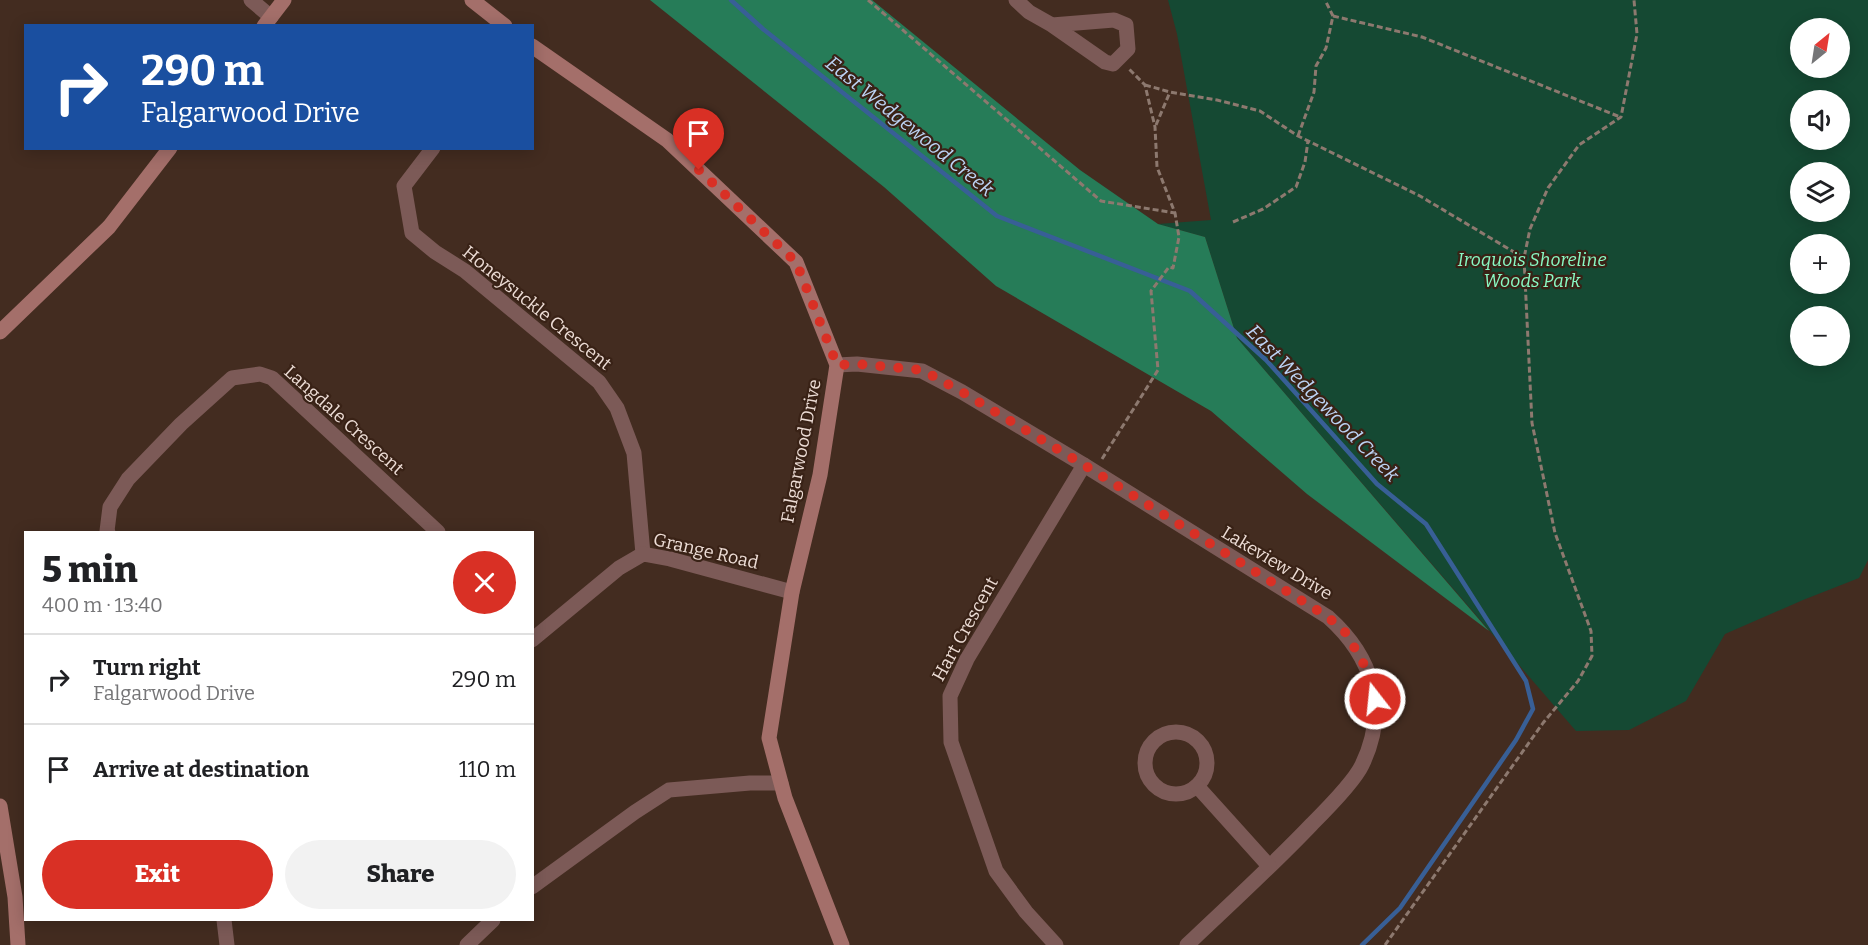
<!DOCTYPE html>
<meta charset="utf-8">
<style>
:root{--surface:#fff;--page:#f2f2f2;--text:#202124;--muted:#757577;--line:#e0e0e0;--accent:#d93025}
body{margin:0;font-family:Bitter,serif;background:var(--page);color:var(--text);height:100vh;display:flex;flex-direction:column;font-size:22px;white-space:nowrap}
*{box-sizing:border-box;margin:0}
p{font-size:20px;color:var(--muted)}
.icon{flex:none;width:33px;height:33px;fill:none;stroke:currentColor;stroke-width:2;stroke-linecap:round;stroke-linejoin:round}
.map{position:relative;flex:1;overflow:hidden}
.drawer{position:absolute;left:24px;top:531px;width:510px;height:390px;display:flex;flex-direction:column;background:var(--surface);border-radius:0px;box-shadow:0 3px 15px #0003}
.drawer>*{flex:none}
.guide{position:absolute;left:24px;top:24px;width:510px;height:126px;border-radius:0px;box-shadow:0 3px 15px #0003;background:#1a4fa0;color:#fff;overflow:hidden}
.needle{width:39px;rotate:30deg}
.fabs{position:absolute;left:1790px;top:18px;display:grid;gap:12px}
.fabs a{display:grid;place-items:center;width:60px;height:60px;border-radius:50%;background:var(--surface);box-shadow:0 3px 15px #0003;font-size:30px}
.pin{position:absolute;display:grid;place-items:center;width:51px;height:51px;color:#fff;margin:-62px -26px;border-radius:50% 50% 50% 0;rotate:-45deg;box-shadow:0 0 6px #0007}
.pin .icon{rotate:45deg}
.me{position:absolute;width:66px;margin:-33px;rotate:344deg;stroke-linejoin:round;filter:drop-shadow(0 0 4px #0008)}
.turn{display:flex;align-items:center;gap:21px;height:126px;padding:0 18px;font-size:27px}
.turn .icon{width:78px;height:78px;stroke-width:2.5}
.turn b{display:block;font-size:42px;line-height:51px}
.round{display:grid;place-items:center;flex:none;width:63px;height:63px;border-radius:32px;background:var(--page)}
.head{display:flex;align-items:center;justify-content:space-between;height:102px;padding:0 18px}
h1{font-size:36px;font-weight:800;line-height:45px}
.primary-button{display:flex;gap:12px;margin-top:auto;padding:12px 18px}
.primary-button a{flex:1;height:69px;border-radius:36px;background:var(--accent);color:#fff;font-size:24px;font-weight:800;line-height:69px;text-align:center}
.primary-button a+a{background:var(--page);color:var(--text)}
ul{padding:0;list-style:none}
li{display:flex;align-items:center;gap:18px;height:90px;padding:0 18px;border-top:2px solid var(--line)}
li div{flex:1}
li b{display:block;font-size:22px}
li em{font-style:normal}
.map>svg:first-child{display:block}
</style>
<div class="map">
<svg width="1868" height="945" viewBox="0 0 1868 945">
<rect width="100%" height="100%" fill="#432c20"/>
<path fill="#154933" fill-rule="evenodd" d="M1168,0H1868V560L1859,578L1803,600L1725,634L1686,701L1629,730L1576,731L1237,338L1205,237L1158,224L1211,220L1177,34ZM1800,28H1839V68H1800ZM1800,100H1839V140H1800ZM1800,172H1839V212H1800ZM1800,244H1839V284H1800ZM1800,316H1839V356H1800Z"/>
<path fill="#267c58" d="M650,0H872L1080,170L1158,224L1205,237L1237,338L1489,631L1307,494L1211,411L996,286L884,187Z"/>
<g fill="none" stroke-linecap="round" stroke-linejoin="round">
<path stroke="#385f96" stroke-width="4.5" d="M731,0L763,29L997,216L1190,291L1266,360L1377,484L1426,524L1526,681L1533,709L1516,740L1400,908L1362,945"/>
<g stroke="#8d796f" stroke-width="3" stroke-dasharray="6 3" stroke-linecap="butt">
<path d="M868,0L1101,201L1175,213"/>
<path d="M1333,16L1422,37L1620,117"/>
<path d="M1145,85L1170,92L1217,100L1260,111L1298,136L1420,196L1524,258"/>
<path d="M1156,125L1170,92"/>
<path d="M1298,136L1314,92L1316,66L1326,48L1333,16L1325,0"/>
<path d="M1233,222L1263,209L1296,187L1305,162L1308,141"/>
<path d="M1102,459L1158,370L1151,291L1169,267L1173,268L1179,237L1175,213L1157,167L1155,127L1145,85L1128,68"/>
<path d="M1385,945L1543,723L1578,681L1592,656L1591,631L1555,533L1532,423L1524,258L1530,229L1548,188L1579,145L1621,117L1637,34L1634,0"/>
</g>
<g stroke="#7c5a57" stroke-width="15">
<path d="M251,0L271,17"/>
<path d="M1016,0L1029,12L1052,25L1105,62L1113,64L1128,49L1126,25L1114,20L1052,25"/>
<path d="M433,148L404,186L412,233L435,252L465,271L599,382L617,408L634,453L643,554"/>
<path d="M837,365L857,364L922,371L962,392L1084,465L1328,617C1373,657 1389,709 1362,765C1354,782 1326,810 1312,824C1272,866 1229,905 1187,945"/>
<path d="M108,532L107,531L110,507L128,479L181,424L232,378L260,374L272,378L438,532"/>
<path d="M532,640L619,568L643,554L670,559L792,592"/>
<circle cx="1176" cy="763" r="31"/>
<path d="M1197,786L1269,866"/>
<path d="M532,887L635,812L669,790L750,783H781"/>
<path d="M224,920L227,945"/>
<path d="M467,945L493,920"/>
<path d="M1056,945L1026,912L996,871L951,742L950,696L967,659L1084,465"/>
</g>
<g stroke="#a46f6a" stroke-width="15">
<path d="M472,0L505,26"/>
<path d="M264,26L284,0"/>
<path d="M532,46L667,140L796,262L837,365L820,475L792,592L769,738L785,798L842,945"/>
<path d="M0,332L109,227L170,148"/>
<path d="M0,806L15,897L18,945"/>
</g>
</g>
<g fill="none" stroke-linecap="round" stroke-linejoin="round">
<path stroke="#d93025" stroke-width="10" stroke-dasharray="0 18" d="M699,170L796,262L837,365L857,364L922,370L962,392L1084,465L1328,617L1346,633L1370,675L1375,699"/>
</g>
<g text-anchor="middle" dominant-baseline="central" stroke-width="4.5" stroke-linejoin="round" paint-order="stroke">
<g font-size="18" font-style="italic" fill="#89fac4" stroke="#392216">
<text x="1532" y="260">Iroquois Shoreline<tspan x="1532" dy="21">Woods Park</tspan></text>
</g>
<g font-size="18" fill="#edddd6" stroke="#392216">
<text transform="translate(537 308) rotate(39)">Honeysuckle Crescent</text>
<text transform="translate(344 420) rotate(42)">Langdale Crescent</text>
<text transform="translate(801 451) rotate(-79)">Falgarwood Drive</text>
<text transform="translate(706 551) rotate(13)">Grange Road</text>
<text transform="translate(1277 563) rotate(31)">Lakeview Drive</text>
<text transform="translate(965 629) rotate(-61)">Hart Crescent</text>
</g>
<g font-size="20" font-style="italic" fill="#bcd3f4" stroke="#392216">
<text transform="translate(910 126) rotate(39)">East Wedgewood Creek</text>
<text transform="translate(1323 403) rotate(46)">East Wedgewood Creek</text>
</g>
</g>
</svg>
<div class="fabs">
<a><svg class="needle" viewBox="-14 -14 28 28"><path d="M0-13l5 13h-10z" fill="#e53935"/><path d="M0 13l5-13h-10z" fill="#757577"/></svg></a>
<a><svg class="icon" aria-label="sound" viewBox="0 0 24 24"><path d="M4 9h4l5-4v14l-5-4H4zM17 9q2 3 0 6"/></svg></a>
<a><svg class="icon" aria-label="layers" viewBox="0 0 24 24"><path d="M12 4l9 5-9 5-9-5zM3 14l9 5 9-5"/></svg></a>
<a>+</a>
<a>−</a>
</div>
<div class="pin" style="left:699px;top:170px;background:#d93025"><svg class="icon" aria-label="arrive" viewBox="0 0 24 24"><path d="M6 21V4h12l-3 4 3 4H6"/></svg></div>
<svg class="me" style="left:1375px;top:699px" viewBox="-20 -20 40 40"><circle r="17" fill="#d93025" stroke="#fff" stroke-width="3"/><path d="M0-11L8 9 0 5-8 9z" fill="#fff"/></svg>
<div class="guide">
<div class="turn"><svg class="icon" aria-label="right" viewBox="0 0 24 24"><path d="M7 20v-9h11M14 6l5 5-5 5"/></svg><div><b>290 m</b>Falgarwood Drive</div></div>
</div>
<section class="drawer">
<div class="head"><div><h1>5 min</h1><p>400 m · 13:40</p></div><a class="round" style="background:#d93025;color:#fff"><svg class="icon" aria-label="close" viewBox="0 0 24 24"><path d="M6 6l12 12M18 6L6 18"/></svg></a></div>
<ul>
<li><svg class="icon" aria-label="right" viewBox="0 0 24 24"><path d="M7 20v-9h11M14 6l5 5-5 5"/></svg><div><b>Turn right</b><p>Falgarwood Drive</p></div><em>290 m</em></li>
<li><svg class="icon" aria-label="arrive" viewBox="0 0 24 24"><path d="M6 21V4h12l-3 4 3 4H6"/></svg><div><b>Arrive at destination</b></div><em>110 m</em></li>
</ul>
<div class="primary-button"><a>Exit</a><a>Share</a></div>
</section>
</div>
